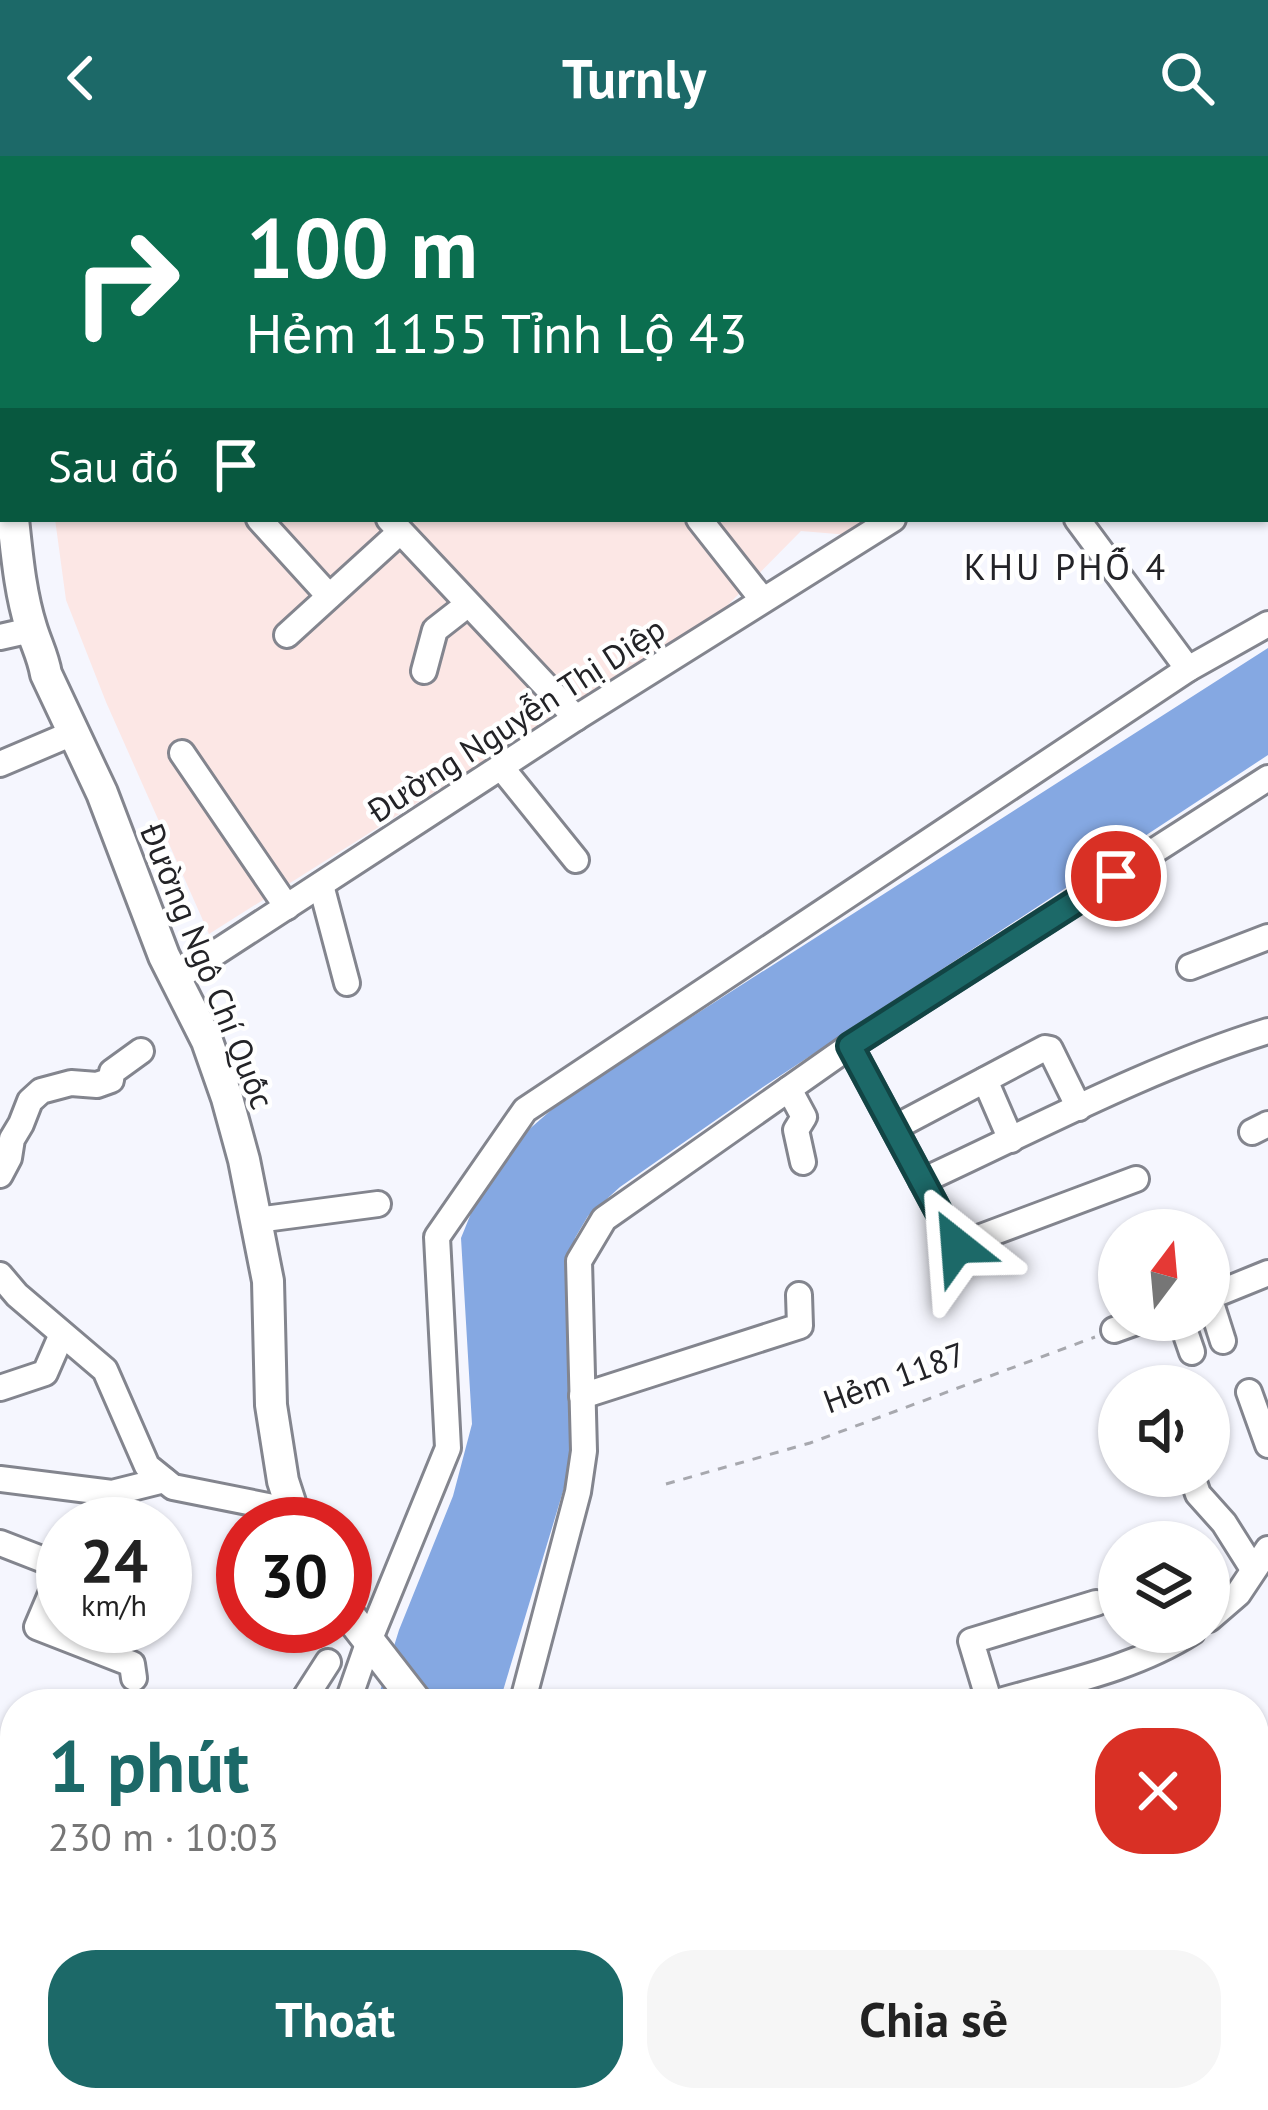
<!DOCTYPE html>
<html lang="vi">
<meta charset="utf-8">
<style>
:root{--surface:#fff;--page:#f6f6f6;--text:#222;--muted:#767676;--accent:#1c6968}
body{margin:0;font-family:"PT Sans",sans-serif;background:var(--page);color:var(--text);height:100vh;display:flex;flex-direction:column;font-size:45px;white-space:nowrap}
*{box-sizing:border-box;margin:0}
p{font-size:39px;color:var(--muted)}
.icon{flex:none;width:66px;height:66px;fill:none;stroke:currentColor;stroke-width:2;stroke-linecap:round;stroke-linejoin:round}
.map{position:relative;flex:1;overflow:hidden}
.sheet{position:absolute;left:0px;top:1533px;width:1269px;height:423px;display:flex;flex-direction:column;background:var(--surface);border-radius:48px 48px 0 0;box-shadow:0 3px 9px #0004}
.sheet>*{flex:none}
.guide{position:absolute;left:0px;top:0px;width:1269px;height:366px;box-shadow:0 3px 9px #0004;background:#0b6e4f;color:#fff;overflow:hidden}
.needle{width:78px;rotate:16deg}
.fabs{position:absolute;left:1098px;top:1053px;display:grid;gap:24px}
.fabs a{display:grid;place-items:center;width:132px;height:132px;border-radius:50%;background:var(--surface);box-shadow:0 3px 9px #0004;font-size:60px}
.speed{position:absolute;left:36px;top:1341px;display:flex;gap:24px;font-size:60px;font-weight:700;text-align:center}
.speed>*{display:grid;place-content:center;width:156px;height:156px;border-radius:50%;background:var(--surface);box-shadow:0 3px 9px #0004;line-height:1}
.speed small{font-size:30px;font-weight:400}
.speed .limit{border:18px solid #d22;background:#fff;color:#111}
.pin{position:absolute;display:grid;place-items:center;width:102px;height:102px;color:#fff;margin:-51px;border:6px solid #fff;border-radius:50%;box-shadow:0 3px 12px #0007}
.me{position:absolute;width:132px;margin:-66px;rotate:332deg;stroke-linejoin:round;filter:drop-shadow(0 0 9px #0008)}
.turn{display:flex;align-items:center;gap:42px;height:252px;padding:0 48px;font-size:54px}
.turn .icon{width:156px;height:156px;stroke-width:2.5}
.turn b{display:block;font-size:84px;line-height:102px}
.then{display:flex;align-items:center;height:114px;padding:0 48px;background:#0003;gap:24px;font-size:45px}
.round{display:grid;place-items:center;flex:none;width:126px;height:126px;border-radius:48px;background:var(--page)}
.head{display:flex;align-items:center;justify-content:space-between;height:204px;padding:0 48px}
h1{font-size:72px;font-weight:700;line-height:90px;color:var(--accent)}
.action{display:flex;gap:24px;margin-top:auto;padding:24px 48px}
.action a{flex:1;height:138px;border-radius:48px;background:var(--accent);color:#fff;font-size:48px;font-weight:700;line-height:138px;text-align:center}
.action a+a{background:var(--page);color:var(--text)}
header{display:flex;justify-content:space-between;align-items:center;height:156px;padding:0 48px;background:var(--accent);color:#fff;font-size:54px;font-weight:700}
.map>svg:first-child{display:block}
</style>
<header><svg class="icon" aria-label="back" viewBox="0 0 24 24"><path d="M15 5l-7 7 7 7"/></svg>Turnly<svg class="icon" aria-label="search" viewBox="0 0 24 24"><circle cx="10" cy="10" r="6"/><path d="M15 15l6 6"/></svg></header>
<div class="map">
<svg width="1268" height="1954" viewBox="0 0 1268 1954">
<rect width="100%" height="100%" fill="#f5f6fe"/>
<g fill="#fce7e5">
<path d="M8,0H1268V106L1266,107V3H9Z"/>
<path d="M55,363H873L849,379L801,375L723,454L209,778L106,546L66,444Z"/>
</g>
<g fill="#85a8e2">
<path d="M1268,492V599L763,931L620,1031L588,1060L575,1082L567,1118L573,1302L499,1548H376L399,1474L453,1340L472,1268L461,1082L478,1040L518,983L565,942Z"/>
<path d="M15,1775V1941H273L256,1954H84L67,1952L0,1954V1811Z"/>
</g>
<g fill="none" stroke-linecap="round" stroke-linejoin="round">
<defs>
<g id="minor">
<path d="M374,0L377,3"/>
<path d="M594,0L597,3"/>
<path d="M768,0L771,3"/>
<path d="M1238,0L1241,3"/>
<path d="M134,3L138,0"/>
<path d="M215,3L218,0"/>
<path d="M941,3L944,0"/>
<path d="M1266,27L1268,29"/>
<path d="M1266,135L1268,134"/>
<path d="M259,363L329,440"/>
<path d="M389,363L576,562"/>
<path d="M699,363L762,443"/>
<path d="M1077,363L1188,513"/>
<path d="M287,479L400,376"/>
<path d="M0,481L31,474"/>
<path d="M424,515L435,474L467,449"/>
<path d="M182,597L287,751"/>
<path d="M0,608L73,577"/>
<path d="M501,611L576,704"/>
<path d="M321,729L347,827"/>
<path d="M1190,811L1268,781"/>
<path d="M177,822L576,562L893,363"/>
<path d="M850,890L957,1090L1136,1023"/>
<path d="M985,924L1011,984"/>
<path d="M789,933L804,961L796,974L803,1006"/>
<path d="M894,972L1045,892L1050,893L1079,952"/>
<path d="M1252,976L1268,968"/>
<path d="M0,1019L9,1002L12,983L21,968L30,945L41,935L71,927L97,929L111,924L112,916L141,895"/>
<path d="M922,1025C1035,973 1148,912 1268,875"/>
<path d="M257,1064L378,1048"/>
<path d="M0,1119L17,1139L105,1214L147,1310L173,1331L293,1355"/>
<path d="M1209,1141L1268,1117"/>
<path d="M1209,1141L1223,1185"/>
<path d="M1181,1164L1192,1196"/>
<path d="M1114,1174L1142,1164"/>
<path d="M0,1232L45,1217L62,1178"/>
<path d="M1249,1236L1268,1289"/>
<path d="M582,1240L800,1170L799,1139"/>
<path d="M1192,1320L1198,1338L1224,1367L1253,1413"/>
<path d="M0,1323L112,1337L164,1324"/>
<path d="M92,1368L112,1337"/>
<path d="M0,1387L62,1411"/>
<path d="M63,1410L37,1471L132,1508L134,1522"/>
<path d="M1209,1463L1238,1438L1268,1393"/>
<path d="M301,1548L328,1506"/>
<path d="M347,1548L369,1485L448,1292L437,1081L525,954L1188,513L1268,468"/>
<path d="M522,1548L578,1336L584,1295L579,1105L604,1063L850,890L1268,622"/>
<path d="M990,1548C1057,1528 1133,1514 1192,1476"/>
<path d="M990,1548L971,1485L1096,1447"/>
<path d="M1254,1686L1268,1682"/>
<path d="M1254,1925L1268,1922"/>
<path d="M471,1941L475,1954"/>
<path d="M530,1954L525,1944L532,1941"/>
<path d="M1163,1954L1198,1941"/>
</g>
<g id="major">
<path d="M0,252L3,278"/>
<path d="M13,363C17,399 20,436 31,471C36,488 43,500 46,518L102,637L164,800L207,885L227,942L244,1004L268,1125L271,1249L283,1325L297,1368"/>
<path d="M345,1454L418,1548"/>
<path d="M639,1941L645,1954"/>
</g>
</defs>
<use href="#minor" stroke="#83858e" stroke-width="30"/>
<use href="#major" stroke="#83858e" stroke-width="36"/>
<g stroke="#a7a8ae" stroke-width="3" stroke-dasharray="9 9" stroke-linecap="butt">
<path d="M666,1328L810,1287L1095,1181"/>
<path d="M371,1941L375,1954"/>
<path d="M444,1954L448,1941"/>
</g>
<use href="#minor" stroke="#fff" stroke-width="24"/>
<use href="#major" stroke="#fff" stroke-width="30"/>
</g>
<g fill="none" stroke-linecap="round" stroke-linejoin="round">
<defs>
<path id="route" d="M957,1090L850,890L1116,720"/>
</defs>
<use href="#route" stroke="#124444" stroke-width="30"/>
<use href="#route" stroke="#1c6968" stroke-width="21"/>
</g>
<g text-anchor="middle" dominant-baseline="central" stroke-width="9" stroke-linejoin="round" paint-order="stroke">
<g font-size="33" fill="#232327" stroke="#fff">
<text transform="translate(516 563) rotate(-33)">Đường Nguyễn Thị Diệp</text>
<text transform="translate(208 810) rotate(68)">Đường Ngô Chí Quốc</text>
<text transform="translate(894 1221) rotate(-20)">Hẻm 1187</text>
</g>
<g font-size="36" letter-spacing="3" fill="#232327" stroke="#fff">
<text x="1066" y="410">KHU PHỐ 4</text>
</g>
</g>
</svg>
<div class="fabs">
<a><svg class="needle" viewBox="-14 -14 28 28"><path d="M0-13l5 13h-10z" fill="#e53935"/><path d="M0 13l5-13h-10z" fill="#767676"/></svg></a>
<a><svg class="icon" aria-label="sound" viewBox="0 0 24 24"><path d="M4 9h4l5-4v14l-5-4H4zM17 9q2 3 0 6"/></svg></a>
<a><svg class="icon" aria-label="layers" viewBox="0 0 24 24"><path d="M12 4l9 5-9 5-9-5zM3 14l9 5 9-5"/></svg></a>
</div>
<div class="speed"><div>24<small>km/h</small></div><div class="limit">30</div></div>
<div class="pin" style="left:1116px;top:720px;background:#d93025"><svg class="icon" aria-label="arrive" viewBox="0 0 24 24"><path d="M6 21V4h12l-3 4 3 4H6"/></svg></div>
<svg class="me" style="left:957px;top:1090px" viewBox="-20 -20 40 40"><path d="M0-17L14 15 0 8-14 15z" fill="#1c6968" stroke="#fff" stroke-width="4"/></svg>
<div class="guide">
<div class="turn"><svg class="icon" aria-label="right" viewBox="0 0 24 24"><path d="M7 20v-9h11M14 6l5 5-5 5"/></svg><div><b>100 m</b>Hẻm 1155 Tỉnh Lộ 43</div></div>
<div class="then">Sau đó<svg class="icon" aria-label="arrive" viewBox="0 0 24 24"><path d="M6 21V4h12l-3 4 3 4H6"/></svg></div>
</div>
<section class="sheet">
<div class="head"><div><h1>1 phút</h1><p>230 m · 10:03</p></div><a class="round" style="background:#d93025;color:#fff"><svg class="icon" aria-label="close" viewBox="0 0 24 24"><path d="M6 6l12 12M18 6L6 18"/></svg></a></div>
<div class="action"><a>Thoát</a><a>Chia sẻ</a></div>
</section>
</div>
